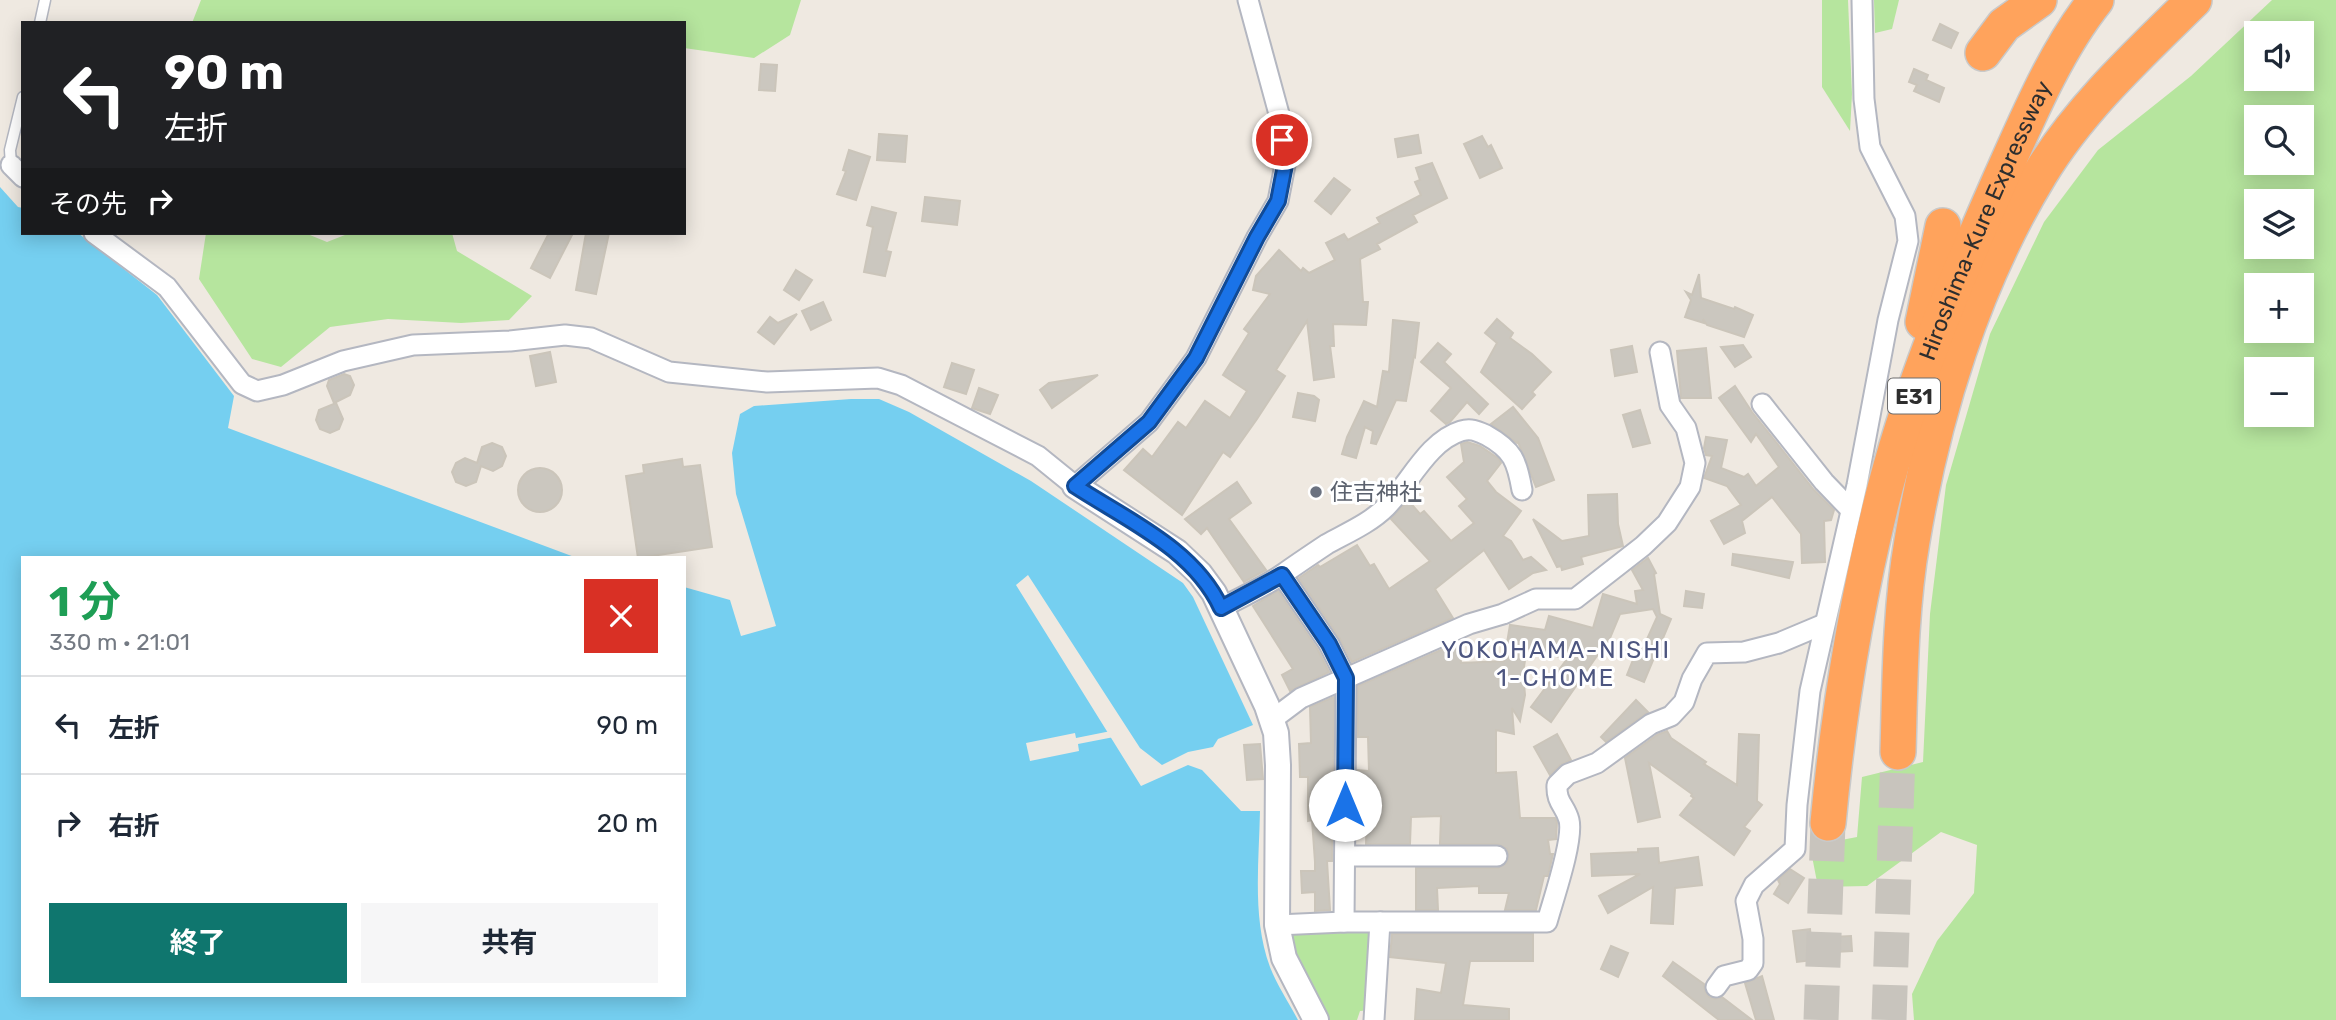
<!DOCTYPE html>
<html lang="ja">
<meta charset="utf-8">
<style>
:root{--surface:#fff;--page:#f6f6f7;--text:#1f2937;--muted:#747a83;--line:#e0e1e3;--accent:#0f766e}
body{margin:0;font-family:Rubik,"Noto Sans JP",sans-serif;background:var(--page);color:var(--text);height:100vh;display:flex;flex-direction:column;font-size:26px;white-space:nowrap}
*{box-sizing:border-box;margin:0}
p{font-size:23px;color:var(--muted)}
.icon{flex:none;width:38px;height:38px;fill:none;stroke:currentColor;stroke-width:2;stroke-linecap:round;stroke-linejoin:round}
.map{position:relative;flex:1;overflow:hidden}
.details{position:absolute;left:21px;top:556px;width:665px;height:441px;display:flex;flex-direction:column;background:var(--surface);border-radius:0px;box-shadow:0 4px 18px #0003}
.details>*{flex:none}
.guide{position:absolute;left:21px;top:21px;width:665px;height:214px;border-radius:0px;box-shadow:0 4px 18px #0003;background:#202124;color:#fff;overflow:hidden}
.buttons{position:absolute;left:2244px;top:21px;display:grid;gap:14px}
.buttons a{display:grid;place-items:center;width:70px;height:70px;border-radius:0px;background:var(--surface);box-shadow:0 4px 18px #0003;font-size:35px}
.pin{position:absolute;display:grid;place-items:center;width:60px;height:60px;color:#fff;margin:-30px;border:4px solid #fff;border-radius:50%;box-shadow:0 2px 7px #0007}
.me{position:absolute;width:77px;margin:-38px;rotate:0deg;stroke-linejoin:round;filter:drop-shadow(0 0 5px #0008)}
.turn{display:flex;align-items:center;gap:24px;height:147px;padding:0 28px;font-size:32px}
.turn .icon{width:91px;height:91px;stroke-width:2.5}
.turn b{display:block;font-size:49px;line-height:60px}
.then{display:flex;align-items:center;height:66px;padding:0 28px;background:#0003;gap:14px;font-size:26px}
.round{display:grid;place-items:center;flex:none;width:74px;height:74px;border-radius:0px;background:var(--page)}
.headline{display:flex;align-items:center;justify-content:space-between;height:119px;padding:0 28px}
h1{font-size:42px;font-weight:700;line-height:52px;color:#1e9e55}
.action{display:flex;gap:14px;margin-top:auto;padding:14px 28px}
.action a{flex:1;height:80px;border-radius:0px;background:var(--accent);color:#fff;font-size:28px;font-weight:700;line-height:80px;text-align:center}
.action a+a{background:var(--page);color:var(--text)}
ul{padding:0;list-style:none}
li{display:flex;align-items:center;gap:21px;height:98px;padding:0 28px;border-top:2px solid var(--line)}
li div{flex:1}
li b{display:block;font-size:26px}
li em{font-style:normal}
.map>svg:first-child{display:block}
</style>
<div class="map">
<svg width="2336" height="1020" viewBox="0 0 2336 1020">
<rect width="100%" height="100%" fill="#efe9e1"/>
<g fill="#b6e59e" fill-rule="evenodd">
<path d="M201,0H801L790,35L754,58L684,48V23H192Z"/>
<path d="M1822,0H1848L1852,94L1850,131L1822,87Z"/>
<path d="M1874,0H1899L1892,29L1875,33Z"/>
<path d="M2272,0H2336V1020H1914L1912,994L1937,941L1974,893L1977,845L1941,832L1867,886L1818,887L1810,846L1857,837L1862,777L1923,762L1930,614L1946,485L1990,334L2044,222L2098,150L2191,76ZM2256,33H2301V79H2256ZM2256,117H2301V163H2256ZM2256,201H2301V247H2256ZM2256,285H2301V331H2256ZM2256,369H2301V415H2256Z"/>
<path d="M206,233H305L327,242L350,233H452L457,251L532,296L509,320L461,323L388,319L330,327L281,367L252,359L199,279Z"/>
<path d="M1373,925L1371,1010L1360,1011L1357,1020H1321L1284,927Z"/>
</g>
<path fill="#75cff0" d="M0,187L18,207L23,208V233H78L157,295L234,396L228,428L577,558H23V996H684V587L730,600L741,636L776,626L736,494L732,453L740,414L754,406L851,399H879L909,412L1031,481L1183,583L1193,597L1253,725L1218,739L1213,747L1188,752L1162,765L1140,748L1028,575L1016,585L1141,786L1188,765L1202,770L1241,811H1260C1259,863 1252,918 1270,967C1277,985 1289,1003 1298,1020H0Z"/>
<path fill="#efe9e1" d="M1111,731L1114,737L1078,744L1079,751L1030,761L1026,743L1075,733L1076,738Z"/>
<g fill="#cbc7bf" stroke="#cbc5ba" stroke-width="2">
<path d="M1940,24L1958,33L1951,48L1933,40Z"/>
<path d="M761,64L777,65L775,91L759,90Z"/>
<path d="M1914,69L1928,75L1926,80L1944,88L1939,102L1914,91L1917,85L1909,82Z"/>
<path d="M879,134L907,136L905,162L877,160Z"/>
<path d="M1418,135L1421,153L1398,157L1395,139Z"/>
<path d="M1482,136L1488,147L1491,145L1502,168L1480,178L1464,144Z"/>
<path d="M849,150L870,157L856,200L837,194L846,171L843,170Z"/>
<path d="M1432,163L1447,198L1413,215L1417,222L1377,244L1380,249L1360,259L1363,302H1368L1366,325L1333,324L1334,346H1330L1334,377L1314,380L1307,321L1276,370L1285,376L1257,419L1230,457L1223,452L1182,515L1124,470L1143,449L1152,457L1178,422L1186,428L1205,401L1230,418L1247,391L1223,375L1249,333L1244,329L1270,294L1253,290L1256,276L1279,250L1301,271L1303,268L1309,273L1335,260L1326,243L1344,234L1348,240L1380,223L1377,218L1421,195L1415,182L1420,180L1416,168Z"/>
<path d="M1334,178L1350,190L1331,214L1315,201Z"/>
<path d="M925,197L960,201L957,225L922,221Z"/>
<path d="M872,207L896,213L886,251L891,252L885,276L864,272L873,227L867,225Z"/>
<path d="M549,233H573L550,278L531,268Z"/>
<path d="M586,233H609L596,294L576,290Z"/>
<path d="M796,270L812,280L799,300L784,290Z"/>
<path d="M1699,274L1701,298L1734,309L1735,307L1753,315L1744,337L1707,325L1703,319L1704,323L1685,317L1691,300L1686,292L1692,295Z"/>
<path d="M823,302L831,320L811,330L802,311Z"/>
<path d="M797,314L774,344L758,332L770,317L778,323Z"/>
<path d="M1497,319L1513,333L1510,338L1532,354L1551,372L1532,392L1535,395L1522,409L1481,372L1497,343L1485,333Z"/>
<path d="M1393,320L1419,323L1415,357L1414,356L1406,401L1396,400L1376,444L1371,443L1373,431L1365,427L1356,458L1342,454L1347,437L1364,401L1377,407L1383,371L1389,372Z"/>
<path d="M1438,343L1451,354L1444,362L1488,404L1479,414L1467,402L1450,422L1446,424L1431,411L1451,388L1421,362Z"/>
<path d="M1743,345L1751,357L1735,367L1721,347Z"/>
<path d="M1632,346L1637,372L1615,376L1611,350Z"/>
<path d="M1706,348L1711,398H1681L1677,351Z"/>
<path d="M550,352L556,382L536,386L530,356Z"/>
<path d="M952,363L974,370L966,394L944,387Z"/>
<path d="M344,374L350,376L354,385L350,395L334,403L327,386L329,380Z"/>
<path d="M1098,375L1052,408L1040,390L1049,383Z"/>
<path d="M1735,386L1752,412L1814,490L1834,510L1831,520L1824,521L1825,562L1802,563L1801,534L1772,497L1742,521L1745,533L1724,544L1711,521L1741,505L1727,486L1704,478L1712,456L1706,455L1704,448L1706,437L1727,440L1721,468L1744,477L1748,474L1756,486L1779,467L1756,434L1751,442L1719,398Z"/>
<path d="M979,388L998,395L990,414L972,408Z"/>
<path d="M1298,393L1314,396L1319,400L1315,421L1293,417Z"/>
<path d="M336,403L343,419L339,429L330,433L320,429L316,420L319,410Z"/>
<path d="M1513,407L1538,438L1554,480L1536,487L1518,442L1517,443L1491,424Z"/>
<path d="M1640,410L1650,443L1633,447L1623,415Z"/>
<path d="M1467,442L1480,446L1499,459L1501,463L1487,481L1496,492L1521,511L1503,536L1511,541L1523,560L1531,557L1546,570L1533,573L1509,589L1484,550L1435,589L1453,618L1352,662L1339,637L1299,578L1318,565L1320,567L1357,545L1370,566L1374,564L1389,589L1430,561L1391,519L1408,500L1420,514L1424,511L1451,541L1474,523L1459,506L1467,499L1447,477L1464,462L1461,444Z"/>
<path d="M492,443L502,447L506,456L502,466L493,471L481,466L476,482L466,486L456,482L452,472L456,463L465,458L477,463L482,447Z"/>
<path d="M682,459L683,467L700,465L712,547L638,558L626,476L644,473L643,465Z"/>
<circle cx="540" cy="490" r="22"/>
<path d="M1237,482L1251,503L1229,519L1266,570L1244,582L1207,528L1201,534L1185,519Z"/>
<path d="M1617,494L1618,524L1623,546L1581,557L1583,564L1562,570L1561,566L1557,567L1533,519L1562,541L1589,536L1588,495Z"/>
<path d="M1733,554L1793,562L1789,578L1732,565Z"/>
<path d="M1648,558L1656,573L1654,574L1660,614L1671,619L1663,638L1666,658L1656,653L1644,682L1627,675L1635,655L1639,657L1657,617L1653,609L1620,614L1603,655L1599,653L1551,722L1531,707L1567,659L1527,648L1523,673L1525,695L1520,721L1512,708L1514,734L1496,730V773L1516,772L1520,818H1555L1557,822L1556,839L1548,840L1550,854H1553L1548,876H1544L1536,910H1505L1509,893H1479V886L1437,888L1438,910H1416V868H1498L1507,863L1509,855L1507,849L1498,844H1440L1441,816L1411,817L1410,844H1366L1367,816L1357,817V770L1369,771L1368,737H1358V686L1457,643H1460L1461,663L1504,661L1510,625L1545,630L1549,616L1593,628L1603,594L1637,604L1635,591L1643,590L1632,570Z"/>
<path d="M1278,591L1318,650L1329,672L1290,691L1282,675L1293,669L1253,606Z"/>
<path d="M1686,591L1704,594L1702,608L1684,606Z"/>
<path d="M1334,697L1332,861H1327L1330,910L1315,911V892L1302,893L1301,871H1315V862L1312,820L1308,821V777H1300L1299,744L1311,743L1310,707Z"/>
<path d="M1636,700L1648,712L1606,742L1601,737Z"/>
<path d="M1667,731L1671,738L1706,762L1704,764L1737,785L1739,734L1759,735L1757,801L1762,805L1744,827L1750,831L1734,855L1680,815L1694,798L1691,796L1692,794L1649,763L1660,817L1638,822L1625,758L1657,735Z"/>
<path d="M1557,734L1571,760L1560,765L1550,775L1534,747Z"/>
<path d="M1260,744L1263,779L1247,780L1244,745Z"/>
<path d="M1658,848L1659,863L1698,857L1702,885L1675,888L1673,924L1651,923L1653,887L1608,913L1599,896L1640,874L1592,876L1591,854L1638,852V849Z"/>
<path d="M1790,869L1804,878L1788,903L1774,894L1780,884L1778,880Z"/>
<path d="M1810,929L1811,938L1851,936L1852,951L1813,953L1814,960L1797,962L1793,931Z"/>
<path d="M1392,934H1533V961H1470L1463,1005L1509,1009V1020H1415L1417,989L1441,993L1446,963L1390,957Z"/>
<path d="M1611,946L1628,953L1618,977L1601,969Z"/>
<path d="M1673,962L1704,984L1705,991L1709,997L1715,999L1722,997L1752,1020H1719L1663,976Z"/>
<path d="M1762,976L1774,1020H1756L1745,983Z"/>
</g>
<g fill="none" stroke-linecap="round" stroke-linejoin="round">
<g stroke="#c8c4bd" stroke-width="35" stroke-dasharray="35 18" stroke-linecap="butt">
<path d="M1821,1020L1828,823"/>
<path d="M1889,1020L1898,752"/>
</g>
<defs>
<g id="service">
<path d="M40,23L45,0"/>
<path d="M11,165L10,150L23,97"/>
</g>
<g id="minor">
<path d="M11,165L23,177"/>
<path d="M94,233L167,287L242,384L257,391L283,385L343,361L413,345L510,341L565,335L591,338L669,372L767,382L878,378L901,385L1038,456L1075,486L1149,422L1196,358L1257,237L1278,201L1285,165L1279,114L1248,0"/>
<path d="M1762,404L1824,482L1851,510"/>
<path d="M1282,575L1329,644L1346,678L1344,922"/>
<path d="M1221,608C1241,597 1264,587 1283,574C1297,564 1312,554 1327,544C1347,533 1370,523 1386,507C1409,484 1428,441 1461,431C1471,428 1477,431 1486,435C1513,450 1517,461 1522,490"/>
<path d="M1273,719L1301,698L1469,624L1503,614L1536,599H1575L1643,546L1667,523L1690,487L1695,463L1686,428L1670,405L1660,352"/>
<path d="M1345,856H1497"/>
<path d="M1277,925L1344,922H1547C1553,900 1574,840 1569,820C1565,805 1556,803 1557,785L1568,774L1597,763L1651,724L1671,716L1684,702L1692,679L1707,653L1744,652L1779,643L1824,624"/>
<path d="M1716,987L1724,976L1748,970L1753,963V939L1746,901L1754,885L1795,849L1797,805L1810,691L1857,485L1888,320L1908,241L1905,216L1870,147L1864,99L1862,0"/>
<path d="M1374,1020L1380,922"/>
</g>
<path id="tertiary" d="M1075,486L1177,552L1200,574L1214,593L1267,706L1276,733L1278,765L1277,925L1284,958L1316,1020"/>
<g id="motorway">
<path d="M1983,53L2004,25L2039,0"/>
<path d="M1923,322L1943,226"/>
<path d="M1898,752C1900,682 1900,611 1912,541C1933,415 1973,284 2040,174C2080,108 2139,54 2194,0"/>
<path id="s1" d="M1828,823C1838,716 1855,609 1881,504C1908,394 1953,286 1999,182C2026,122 2055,51 2096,0"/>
</g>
</defs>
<use href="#service" stroke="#b4b7c1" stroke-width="13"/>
<use href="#minor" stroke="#b4b7c1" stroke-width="23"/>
<use href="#tertiary" stroke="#b4b7c1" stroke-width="28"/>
<use href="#motorway" stroke="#c9c9c9" stroke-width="38"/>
<use href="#service" stroke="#fff" stroke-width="10"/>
<use href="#minor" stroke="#fff" stroke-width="19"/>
<use href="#tertiary" stroke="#fff" stroke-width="24"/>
<use href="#motorway" stroke="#ffa35c" stroke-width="35"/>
</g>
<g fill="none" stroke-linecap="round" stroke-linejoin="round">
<defs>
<path id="route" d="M1282,140L1285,165L1278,201L1257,237L1196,358L1149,422L1075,486C1127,520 1194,549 1221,608L1282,575L1329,644L1346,678L1345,805"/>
</defs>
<use href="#route" stroke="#114b97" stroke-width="18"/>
<use href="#route" stroke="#1a73e8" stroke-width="12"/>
</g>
<circle fill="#6b7280" stroke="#fff" stroke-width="2.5" cx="1316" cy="492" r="7"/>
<g text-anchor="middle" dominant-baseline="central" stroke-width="6" stroke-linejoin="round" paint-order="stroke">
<rect fill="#fff" stroke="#6d6d6d" stroke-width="2" x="1888" y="378.5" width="52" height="35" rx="5"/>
<g font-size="21" font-weight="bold" fill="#2e2e2e">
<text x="1914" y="396">E31</text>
</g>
<g font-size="23" fill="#2e2e2e" stroke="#fff">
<text stroke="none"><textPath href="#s1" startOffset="626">Hiroshima-Kure Expressway</textPath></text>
</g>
<g font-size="23" fill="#5b616d" stroke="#fff" text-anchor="start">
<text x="1330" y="492">住吉神社</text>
</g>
<g font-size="24" letter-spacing="2" fill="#4d5680" stroke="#fff">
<text x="1556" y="650">YOKOHAMA-NISHI<tspan x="1556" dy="28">1-CHOME</tspan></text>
</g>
</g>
</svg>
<div class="buttons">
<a><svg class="icon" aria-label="sound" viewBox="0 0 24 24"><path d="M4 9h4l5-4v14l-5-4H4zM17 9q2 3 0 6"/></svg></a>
<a><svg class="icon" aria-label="search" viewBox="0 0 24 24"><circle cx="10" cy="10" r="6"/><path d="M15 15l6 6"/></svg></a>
<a><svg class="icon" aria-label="layers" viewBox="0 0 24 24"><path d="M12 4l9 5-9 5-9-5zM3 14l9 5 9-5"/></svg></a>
<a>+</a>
<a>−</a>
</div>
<div class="pin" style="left:1282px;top:140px;background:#d93025"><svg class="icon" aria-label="arrive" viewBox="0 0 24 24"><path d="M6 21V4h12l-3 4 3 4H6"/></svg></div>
<svg class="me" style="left:1345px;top:805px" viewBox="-20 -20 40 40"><circle r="19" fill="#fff"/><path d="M0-13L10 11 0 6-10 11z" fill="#1a73e8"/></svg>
<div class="guide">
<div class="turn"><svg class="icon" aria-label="left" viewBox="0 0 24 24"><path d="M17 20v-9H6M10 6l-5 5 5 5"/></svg><div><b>90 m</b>左折</div></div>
<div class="then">その先<svg class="icon" aria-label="right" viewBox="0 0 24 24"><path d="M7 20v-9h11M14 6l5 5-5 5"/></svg></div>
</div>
<section class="details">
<div class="headline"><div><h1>1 分</h1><p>330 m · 21:01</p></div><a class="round" style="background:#d93025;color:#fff"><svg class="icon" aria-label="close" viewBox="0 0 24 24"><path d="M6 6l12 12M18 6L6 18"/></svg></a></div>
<ul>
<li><svg class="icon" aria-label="left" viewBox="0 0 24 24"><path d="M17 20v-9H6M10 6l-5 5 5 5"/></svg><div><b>左折</b></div><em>90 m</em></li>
<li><svg class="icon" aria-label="right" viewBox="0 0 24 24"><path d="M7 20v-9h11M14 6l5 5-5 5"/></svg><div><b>右折</b></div><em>20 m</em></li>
</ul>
<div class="action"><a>終了</a><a>共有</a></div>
</section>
</div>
